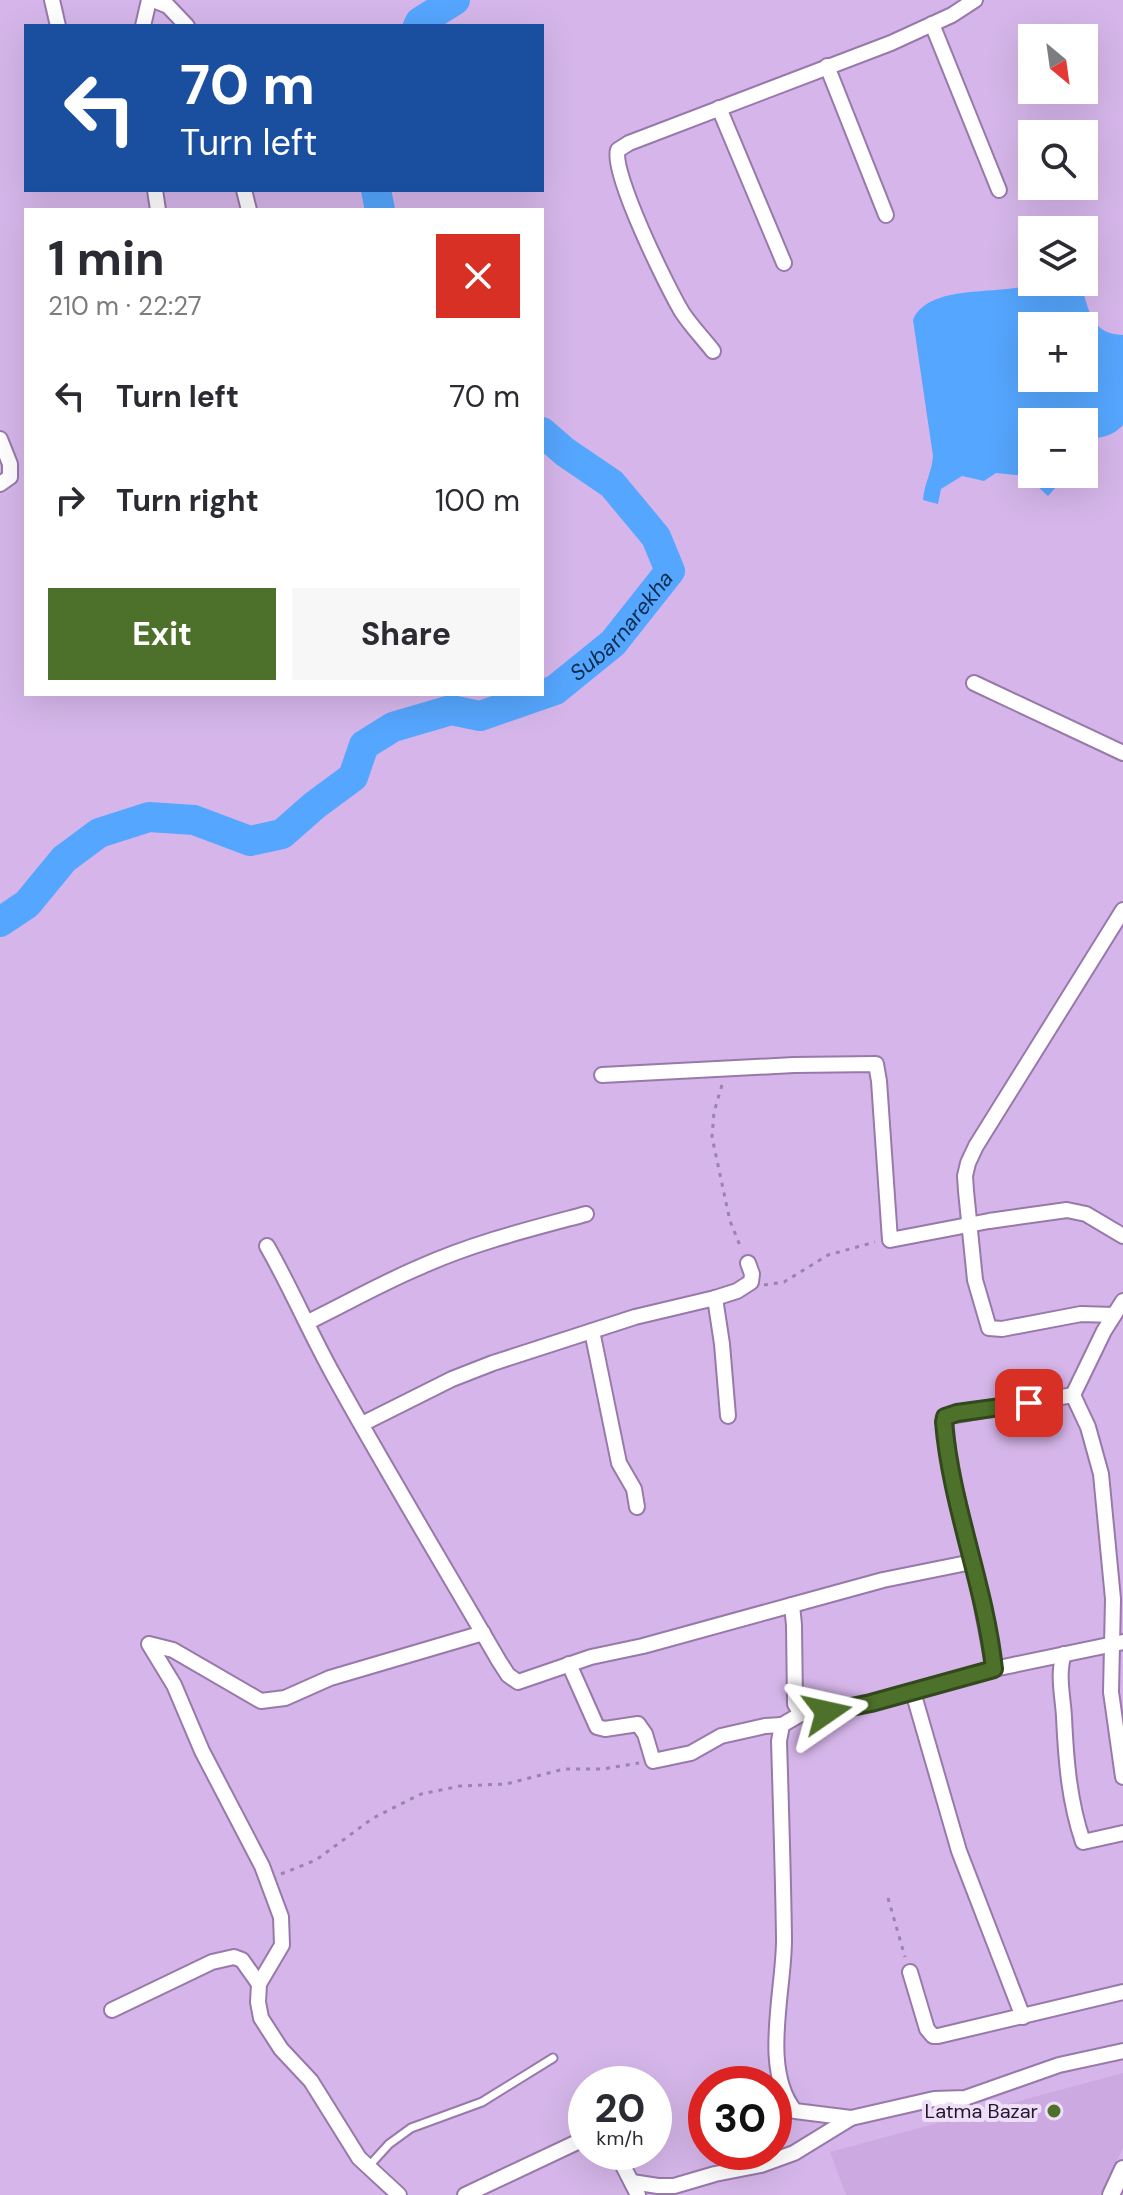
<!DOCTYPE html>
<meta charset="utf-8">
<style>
:root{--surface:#fff;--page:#f7f7f7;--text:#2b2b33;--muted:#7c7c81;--accent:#4d712b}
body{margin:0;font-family:"DM Sans",sans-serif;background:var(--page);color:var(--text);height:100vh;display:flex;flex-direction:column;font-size:30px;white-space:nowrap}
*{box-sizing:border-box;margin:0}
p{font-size:26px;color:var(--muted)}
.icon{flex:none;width:44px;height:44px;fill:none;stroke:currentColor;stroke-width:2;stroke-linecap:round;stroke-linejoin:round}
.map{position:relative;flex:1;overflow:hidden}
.panel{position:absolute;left:24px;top:208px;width:520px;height:488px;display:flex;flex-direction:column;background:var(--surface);border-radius:0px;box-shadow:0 8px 32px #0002}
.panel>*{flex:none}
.guide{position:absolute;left:24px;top:24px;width:520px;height:168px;border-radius:0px;box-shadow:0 8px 32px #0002;background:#1a4fa0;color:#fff;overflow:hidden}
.needle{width:52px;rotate:151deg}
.tools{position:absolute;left:1018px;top:24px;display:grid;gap:16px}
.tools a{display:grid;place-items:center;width:80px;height:80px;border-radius:0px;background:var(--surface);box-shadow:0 8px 32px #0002;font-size:40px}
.speed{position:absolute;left:568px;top:2066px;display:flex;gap:16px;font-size:40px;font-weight:700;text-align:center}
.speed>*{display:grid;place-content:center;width:104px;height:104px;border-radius:50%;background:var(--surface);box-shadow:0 8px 32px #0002;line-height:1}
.speed small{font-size:20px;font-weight:400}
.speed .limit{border:12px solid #d22;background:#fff;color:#111}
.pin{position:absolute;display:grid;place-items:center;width:68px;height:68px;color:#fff;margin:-34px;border-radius:16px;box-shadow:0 4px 12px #0006}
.me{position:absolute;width:88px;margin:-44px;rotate:79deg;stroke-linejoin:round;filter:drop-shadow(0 0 6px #0008)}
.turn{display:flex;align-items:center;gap:28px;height:168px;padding:0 24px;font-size:36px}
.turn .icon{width:104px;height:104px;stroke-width:2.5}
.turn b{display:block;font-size:56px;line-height:68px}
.round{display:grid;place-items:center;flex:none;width:84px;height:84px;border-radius:0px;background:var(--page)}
.head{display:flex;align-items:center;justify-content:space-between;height:136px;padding:0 24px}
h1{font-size:48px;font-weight:700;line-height:60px}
.action{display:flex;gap:16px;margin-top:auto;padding:16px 24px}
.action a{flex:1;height:92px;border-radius:0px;background:var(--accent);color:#fff;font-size:32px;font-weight:700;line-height:92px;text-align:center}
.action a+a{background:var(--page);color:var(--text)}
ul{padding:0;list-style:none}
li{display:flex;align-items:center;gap:24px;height:104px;padding:0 24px}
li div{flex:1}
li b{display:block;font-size:30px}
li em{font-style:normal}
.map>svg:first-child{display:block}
</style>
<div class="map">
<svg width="1123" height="2195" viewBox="0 0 1123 2195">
<rect width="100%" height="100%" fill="#d6b6ea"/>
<path fill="#cda9e2" d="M1123,2073V2148L1100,2195H846L830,2152Z"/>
<path fill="#55a6fe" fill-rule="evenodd" d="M1033,284L1073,285L1082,289C1090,313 1092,334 1123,335V425C1110,439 1099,437 1084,439V422H1032V474H1057L1056,487L1048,496L1026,476L996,473L984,481L962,476L941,489L938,504L923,500C924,484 932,472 933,456L913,320C929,283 999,296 1033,284ZM1032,326H1084V378H1032Z"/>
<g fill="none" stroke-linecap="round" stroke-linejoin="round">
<g stroke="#55a6fe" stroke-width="30">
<path d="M418,26L420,22L455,0"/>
<path d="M376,190L380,210"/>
<path id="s1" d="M0,922L27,904L64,859L99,833L149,817L194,820L250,841L282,834L315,805L353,777L364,745L393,727L451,710L480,716L555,690L613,643L670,571L656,537L612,484L565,452L542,432"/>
</g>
<defs>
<path id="service" d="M369,2166L389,2144L411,2128L482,2102L553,2058"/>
<g id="minor">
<path d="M52,0L58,26"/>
<path d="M153,0L168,6L187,26"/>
<path d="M932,24L999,190"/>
<path d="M143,26L149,0"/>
<path d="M827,66L886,215"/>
<path d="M719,108L784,263"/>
<path d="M155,190L158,210"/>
<path d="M244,190L249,210"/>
<path d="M713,351C703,338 691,326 682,312C668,289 610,171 618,150L629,143L891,43L952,15L975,0"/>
<path d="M0,439L10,464V477L0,484"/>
<path d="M974,683L1123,753"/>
<path d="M602,1075L794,1065L876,1064L879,1081L890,1240L989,1221L1067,1210L1086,1214L1123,1236"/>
<path d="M267,1246C291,1288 310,1333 334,1376C387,1472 444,1566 499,1661L508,1675L518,1682L591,1657L643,1646L792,1605L794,1625L795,1704L801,1714L853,1707L994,1669L1123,1642"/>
<path d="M715,1298L722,1344L728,1416"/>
<path d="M1114,1315L1081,1314L1002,1329L989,1328L975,1280L966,1191L965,1176L968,1163L976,1146L1123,910"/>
<path d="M308,1322C345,1304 382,1283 420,1267C473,1243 530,1229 586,1214"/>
<path d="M592,1331L619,1463L634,1489L637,1507"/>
<path d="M1073,1395L1088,1427L1101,1474L1113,1599L1111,1692L1123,1777"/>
<path d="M1073,1395L1104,1331L1123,1301"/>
<path d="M362,1424L452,1379L493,1363L635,1317L715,1298L737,1291L751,1282L752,1274L748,1263"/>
<path d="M792,1605L883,1580L972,1562"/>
<path d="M1064,1654C1057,1674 1063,1697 1064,1717C1066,1760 1069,1801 1083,1842L1123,1833"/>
<path d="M569,1664L597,1727L605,1729L638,1724L645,1734L653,1761L691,1753L721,1736L765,1726L782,1725"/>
<path d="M994,1669L976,1575L949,1464L945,1417L1073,1395"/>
<path d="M913,1692L959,1851L1023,2017"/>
<path d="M801,1714L782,1725L779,1741C781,1806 783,1872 784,1937C785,1988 760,2069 795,2111L851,2118"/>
<path d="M910,1972L927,2029L933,2036H938L1123,1992"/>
<path d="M112,2010L212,1962L234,1957L242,1960L259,1984"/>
<path d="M616,2152L638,2195"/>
<path d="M632,2182L658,2186H674L715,2174L761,2165L794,2153L851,2118L934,2099L965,2098L1059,2065L1123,2051"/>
<path d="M399,2195L359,2158L311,2081L281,2049L261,2018L258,2002L259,1984L282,1945L281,1917L262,1866L202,1751L174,1685L149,1644L173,1650L261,1701L285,1698L330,1678L483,1633"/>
<path d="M465,2195L586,2138"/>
</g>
<path id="tertiary" d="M1111,2195L1123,2169"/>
</defs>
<use href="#service" stroke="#9779aa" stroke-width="11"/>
<use href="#minor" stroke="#9779aa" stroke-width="18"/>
<use href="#tertiary" stroke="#9779aa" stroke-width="20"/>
<g stroke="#9c82ac" stroke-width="3" stroke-dasharray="4 6" stroke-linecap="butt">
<path d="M722,1085L714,1112L712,1137L730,1221L741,1248"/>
<path d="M764,1285L784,1282L828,1255L875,1242"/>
<path d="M281,1874L316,1860L373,1818L421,1794L460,1786L506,1784L564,1769H603L639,1763"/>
<path d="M888,1898L905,1957"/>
</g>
<use href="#service" stroke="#fff" stroke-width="7"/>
<use href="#minor" stroke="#fff" stroke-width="14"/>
<use href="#tertiary" stroke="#fff" stroke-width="16"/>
</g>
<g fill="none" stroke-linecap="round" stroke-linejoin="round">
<defs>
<path id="route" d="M827,1712L871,1703L994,1669C985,1585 951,1506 944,1422L945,1417L957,1413L1029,1403"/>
</defs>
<use href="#route" stroke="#32491c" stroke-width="20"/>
<use href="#route" stroke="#4d712b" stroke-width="14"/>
</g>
<circle fill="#4d712b" stroke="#eedef8" stroke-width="3" cx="1054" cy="2111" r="8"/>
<g text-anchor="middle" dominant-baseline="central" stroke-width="8" stroke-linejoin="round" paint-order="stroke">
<g font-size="20" fill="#24172b" stroke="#eedef8" text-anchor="end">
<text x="1038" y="2111">Latma Bazar</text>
</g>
<g font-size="22" font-style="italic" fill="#0b2c4e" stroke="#eedef8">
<text stroke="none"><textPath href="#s1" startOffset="746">Subarnarekha</textPath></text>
</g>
</g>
</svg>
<div class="tools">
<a><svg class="needle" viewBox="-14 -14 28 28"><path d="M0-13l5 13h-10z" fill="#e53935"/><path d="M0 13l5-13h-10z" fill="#7c7c81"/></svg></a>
<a><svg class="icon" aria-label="search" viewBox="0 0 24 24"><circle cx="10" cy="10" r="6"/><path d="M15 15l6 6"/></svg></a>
<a><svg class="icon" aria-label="layers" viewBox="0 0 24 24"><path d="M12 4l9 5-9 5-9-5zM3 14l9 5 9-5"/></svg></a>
<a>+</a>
<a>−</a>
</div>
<div class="speed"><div>20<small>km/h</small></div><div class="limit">30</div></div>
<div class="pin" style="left:1029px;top:1403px;background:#d93025"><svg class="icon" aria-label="arrive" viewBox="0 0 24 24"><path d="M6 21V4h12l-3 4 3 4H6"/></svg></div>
<svg class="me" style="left:827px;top:1712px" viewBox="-20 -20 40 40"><path d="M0-17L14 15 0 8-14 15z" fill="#4d712b" stroke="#fff" stroke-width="4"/></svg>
<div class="guide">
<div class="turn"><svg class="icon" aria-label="left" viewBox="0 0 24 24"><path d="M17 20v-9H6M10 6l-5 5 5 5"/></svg><div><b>70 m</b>Turn left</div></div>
</div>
<section class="panel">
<div class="head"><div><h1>1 min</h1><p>210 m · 22:27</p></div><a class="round" style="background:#d93025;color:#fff"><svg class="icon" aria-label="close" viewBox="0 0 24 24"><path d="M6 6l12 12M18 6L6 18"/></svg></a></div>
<ul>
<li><svg class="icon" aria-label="left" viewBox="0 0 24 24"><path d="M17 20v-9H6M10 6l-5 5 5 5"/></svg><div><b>Turn left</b></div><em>70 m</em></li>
<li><svg class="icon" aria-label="right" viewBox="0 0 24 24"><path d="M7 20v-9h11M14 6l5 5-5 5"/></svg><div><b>Turn right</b></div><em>100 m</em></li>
</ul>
<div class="action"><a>Exit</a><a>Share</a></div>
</section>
</div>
